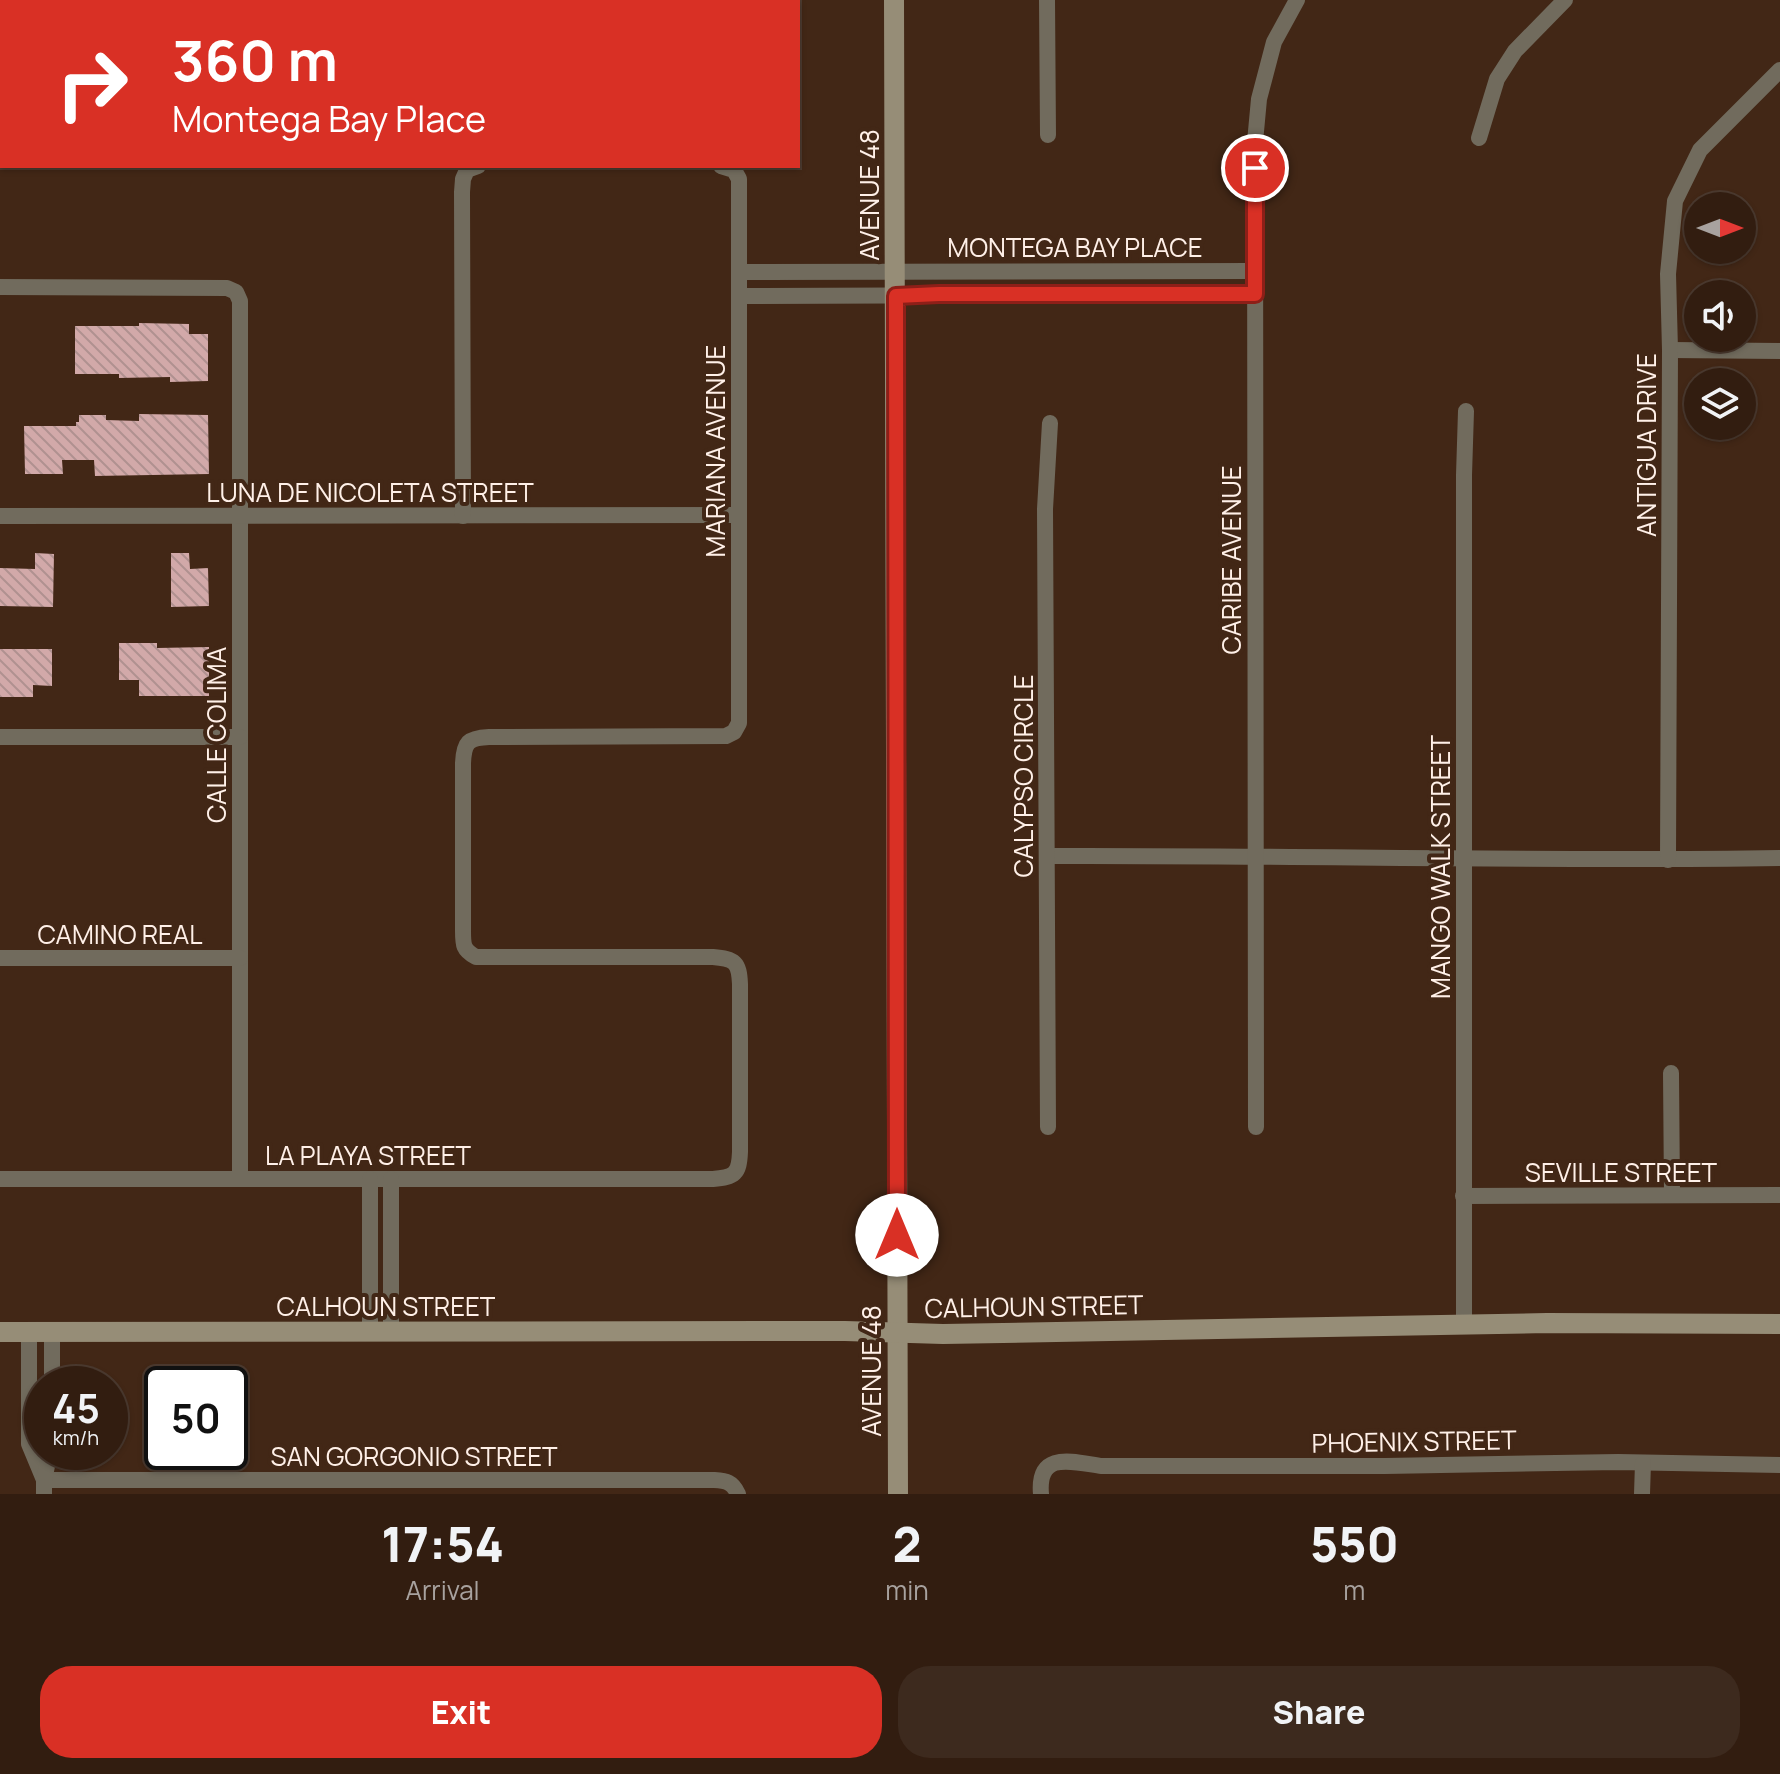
<!DOCTYPE html>
<style>
:root{--surface:#321d10;--page:#3d2a1e;--text:#f1f3f6;--muted:#a8a29f;--line:#4d3b30;--accent:#d93025}
body{margin:0;font-family:Manrope,sans-serif;background:var(--page);color:var(--text);height:100vh;display:flex;flex-direction:column;font-size:30px;white-space:nowrap}
*{box-sizing:border-box;margin:0}
p{font-size:26px;color:var(--muted)}
.icon{flex:none;width:44px;height:44px;fill:none;stroke:currentColor;stroke-width:2;stroke-linecap:round;stroke-linejoin:round}
.map{position:relative;height:1494px;overflow:hidden}
.panel{display:flex;flex-direction:column;background:var(--surface);flex:1}
.panel>*{flex:none}
.guide{position:absolute;left:0px;top:0px;width:800px;height:168px;box-shadow:0 2px 6px #0004,0 0 0 2px var(--line);background:#d93025;color:#fff;overflow:hidden}
.needle{width:52px;rotate:90deg}
.controls{position:absolute;left:1684px;top:192px;display:grid;gap:16px}
.controls a{display:grid;place-items:center;width:72px;height:72px;border-radius:50%;background:var(--surface);box-shadow:0 2px 6px #0004,0 0 0 2px var(--line);font-size:40px}
.speed{position:absolute;left:24px;top:1366px;display:flex;gap:16px;font-size:40px;font-weight:700;text-align:center}
.speed>*{display:grid;place-content:center;width:104px;height:104px;border-radius:50%;background:var(--surface);box-shadow:0 2px 6px #0004,0 0 0 2px var(--line);line-height:1}
.speed small{font-size:20px;font-weight:400}
.speed .limit{border:4px solid #111;border-radius:12px;background:#fff;color:#111}
.pin{position:absolute;display:grid;place-items:center;width:68px;height:68px;color:#fff;margin:-34px;border:4px solid #fff;border-radius:50%;box-shadow:0 2px 8px #0007}
.me{position:absolute;width:88px;margin:-44px;rotate:0deg;stroke-linejoin:round;filter:drop-shadow(0 0 6px #0008)}
.turn{display:flex;align-items:center;gap:28px;height:168px;padding:0 40px;font-size:36px}
.turn .icon{width:104px;height:104px;stroke-width:2.5}
.turn b{display:block;font-size:56px;line-height:68px}
.eta{display:flex;justify-content:space-evenly;align-items:center;height:136px;text-align:center}
.eta b{font-size:48px;font-weight:800;line-height:56px}
.cta{display:flex;gap:16px;margin-top:auto;padding:16px 40px}
.cta a{flex:1;height:92px;border-radius:32px;background:var(--accent);color:#fff;font-size:32px;font-weight:800;line-height:92px;text-align:center}
.cta a+a{background:var(--page);color:var(--text)}
.map>svg:first-child{display:block}
</style>
<div class="map">
<svg width="1780" height="1494" viewBox="0 0 1780 1494">
<defs>
<pattern id="building-back-hatch" width="6" height="6" patternUnits="userSpaceOnUse" patternTransform="scale(2)"><rect width="6" height="6" fill="#d2a9a9"/><path d="M-1 5l2 2M0 0l6 6M5-1l2 2" fill="none" stroke="#b09190"/></pattern>
</defs>
<rect width="100%" height="100%" fill="#422716"/>
<g fill="url(#building-back-hatch)">
<path d="M139,323L189,324V334H208V381L170,382V377L119,378V374H75V326H139Z"/>
<path d="M139,414L208,415L209,474L95,476L94,460H62L63,474H25L24,426H76V422H79V415H106V420L139,421Z"/>
<path d="M35,553L54,554L53,607L0,606V568L35,569Z"/>
<path d="M171,553H189L190,569L208,568L209,606L171,607Z"/>
<path d="M119,643H157V648L209,647V696H139V680H119Z"/>
<path d="M0,649H52V686L33,685V697H0Z"/>
</g>
<g fill="none" stroke-linecap="round" stroke-linejoin="round">
<path stroke="#716b5d" stroke-width="8" d="M455,0V2"/>
<g stroke="#716b5d" stroke-width="16">
<path d="M20,0V2"/>
<path d="M240,0V2"/>
<path d="M1047,0L1048,135"/>
<path d="M1479,138L1497,79L1515,51L1565,0"/>
<path d="M739,272L1255,271"/>
<path d="M0,287L227,288L236,292L240,301V1179"/>
<path d="M739,296L1255,294"/>
<path d="M1670,350L1780,351"/>
<path d="M0,516L739,515"/>
<path d="M463,516L462,192L463,179L467,170L478,166"/>
<path d="M0,737H240"/>
<path d="M1048,856C1292,855 1536,862 1780,858"/>
<path d="M1668,860L1670,350L1668,274L1675,201L1700,150L1780,70"/>
<path d="M0,958H240"/>
<path d="M1671,1073L1672,1195"/>
<path d="M1048,1127L1045,509L1050,423"/>
<path d="M1256,1127L1255,142L1259,99L1274,42L1297,0"/>
<path d="M0,1179H713C735,1177 739,1174 740,1152V984C739,962 735,959 713,957H476C463,950 463,945 463,931V763C464,742 468,738 489,737L726,736L734,732L739,723V179L734,170L721,166"/>
<path d="M370,1179V1332"/>
<path d="M391,1179V1332"/>
<path d="M1463,1196L1780,1195"/>
<path d="M1464,1324V475L1466,411"/>
<path d="M29,1332V1444L44,1480"/>
<path d="M52,1332V1384"/>
<path d="M44,1480H713C726,1481 732,1481 738,1494"/>
<path d="M44,1494V1480L50,1452"/>
<path d="M1041,1494C1037,1450 1073,1462 1102,1466H1385L1618,1462L1780,1465"/>
<path d="M1642,1494L1643,1463"/>
</g>
<g stroke="#968d77" stroke-width="20">
<path d="M894,0L898,1494"/>
<path d="M0,1332L845,1331L943,1334L1547,1323L1780,1324"/>
</g>
</g>
<g fill="none" stroke-linecap="round" stroke-linejoin="round">
<defs>
<path id="route" d="M897,1235L896,296L939,294H1255V168"/>
</defs>
<use href="#route" stroke="#8d1f18" stroke-width="20"/>
<use href="#route" stroke="#d93025" stroke-width="14"/>
</g>
<g text-anchor="middle" dominant-baseline="central" stroke-width="8" stroke-linejoin="round" paint-order="stroke">
<g font-size="26" fill="#fff0e8" stroke="#422716">
<text transform="translate(869 195) rotate(-90)">AVENUE 48</text>
<text x="1075" y="247">MONTEGA BAY PLACE</text>
<text transform="translate(1646 445) rotate(-90)">ANTIGUA DRIVE</text>
<text transform="translate(715 451) rotate(-90)">MARIANA AVENUE</text>
<text x="370" y="492">LUNA DE NICOLETA STREET</text>
<text transform="translate(1231 560) rotate(-90)">CARIBE AVENUE</text>
<text transform="translate(216 735) rotate(-90)">CALLE COLIMA</text>
<text transform="translate(1023 776) rotate(-90)">CALYPSO CIRCLE</text>
<text transform="translate(1440 867) rotate(-90)">MANGO WALK STREET</text>
<text x="120" y="934">CAMINO REAL</text>
<text x="368" y="1155">LA PLAYA STREET</text>
<text x="1621" y="1172">SEVILLE STREET</text>
<text x="386" y="1306">CALHOUN STREET</text>
<text transform="translate(1034 1306) rotate(-1)">CALHOUN STREET</text>
<text transform="translate(871 1371) rotate(-90)">AVENUE 48</text>
<text transform="translate(1414 1441) rotate(-1)">PHOENIX STREET</text>
<text x="414" y="1456">SAN GORGONIO STREET</text>
</g>
</g>
</svg>
<div class="controls">
<a><svg class="needle" viewBox="-14 -14 28 28"><path d="M0-13l5 13h-10z" fill="#e53935"/><path d="M0 13l5-13h-10z" fill="#a8a29f"/></svg></a>
<a><svg class="icon" aria-label="sound" viewBox="0 0 24 24"><path d="M4 9h4l5-4v14l-5-4H4zM17 9q2 3 0 6"/></svg></a>
<a><svg class="icon" aria-label="layers" viewBox="0 0 24 24"><path d="M12 4l9 5-9 5-9-5zM3 14l9 5 9-5"/></svg></a>
</div>
<div class="speed"><div>45<small>km/h</small></div><div class="limit">50</div></div>
<div class="pin" style="left:1255px;top:168px;background:#d93025"><svg class="icon" aria-label="arrive" viewBox="0 0 24 24"><path d="M6 21V4h12l-3 4 3 4H6"/></svg></div>
<svg class="me" style="left:897px;top:1235px" viewBox="-20 -20 40 40"><circle r="19" fill="#fff"/><path d="M0-13L10 11 0 6-10 11z" fill="#d93025"/></svg>
<div class="guide">
<div class="turn"><svg class="icon" aria-label="right" viewBox="0 0 24 24"><path d="M7 20v-9h11M14 6l5 5-5 5"/></svg><div><b>360 m</b>Montega Bay Place</div></div>
</div>
</div>
<section class="panel">
<div class="eta">
<div><b>17:54</b><p>Arrival</p></div>
<div><b>2</b><p>min</p></div>
<div><b>550</b><p>m</p></div>
</div>
<div class="cta"><a>Exit</a><a>Share</a></div>
</section>
